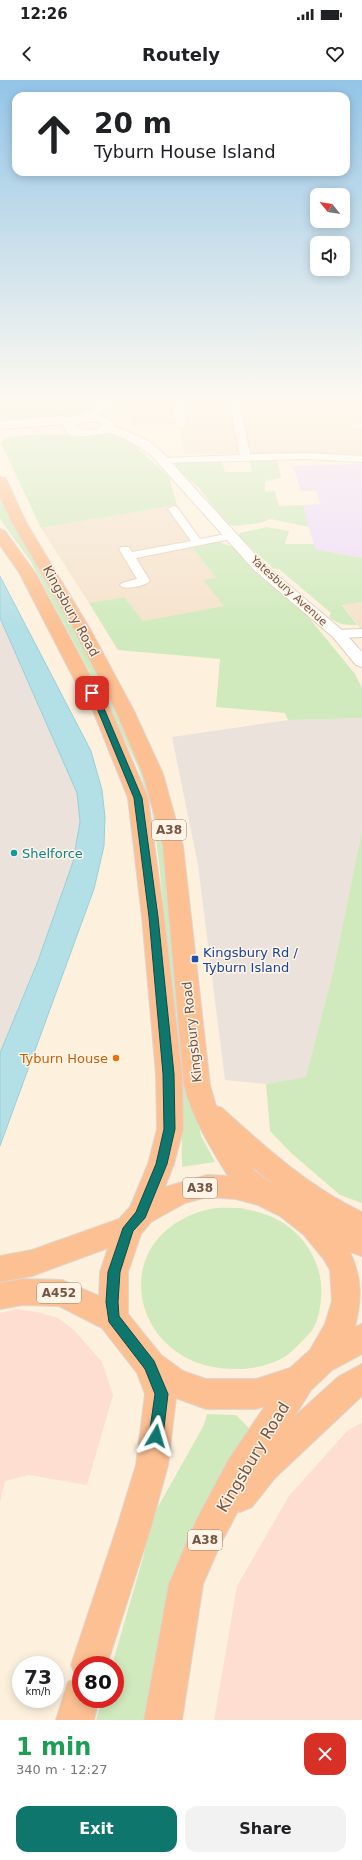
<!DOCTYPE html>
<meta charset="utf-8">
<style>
:root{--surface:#fff;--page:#f2f2f2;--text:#202124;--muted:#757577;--accent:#0f766e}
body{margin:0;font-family:"DejaVu Sans",sans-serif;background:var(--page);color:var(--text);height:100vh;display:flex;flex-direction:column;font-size:15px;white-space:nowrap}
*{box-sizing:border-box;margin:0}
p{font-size:13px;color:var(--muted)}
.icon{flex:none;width:22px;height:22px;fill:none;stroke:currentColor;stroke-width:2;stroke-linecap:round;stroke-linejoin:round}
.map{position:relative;height:1640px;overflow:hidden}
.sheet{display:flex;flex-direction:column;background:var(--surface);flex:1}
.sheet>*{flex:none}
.guide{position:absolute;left:12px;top:12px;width:338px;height:84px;border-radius:12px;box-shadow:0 2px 10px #0003;background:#fff;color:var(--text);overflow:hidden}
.needle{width:26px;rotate:300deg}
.fabs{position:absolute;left:310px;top:108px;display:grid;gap:8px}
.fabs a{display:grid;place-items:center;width:40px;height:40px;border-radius:8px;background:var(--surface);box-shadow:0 2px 10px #0003;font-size:20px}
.speed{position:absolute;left:12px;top:1576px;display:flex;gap:8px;font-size:20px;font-weight:700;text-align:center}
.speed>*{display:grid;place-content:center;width:52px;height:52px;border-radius:50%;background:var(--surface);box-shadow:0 2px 10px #0003;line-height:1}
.speed small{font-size:10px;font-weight:400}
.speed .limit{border:6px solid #d22;background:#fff;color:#111}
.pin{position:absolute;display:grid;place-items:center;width:34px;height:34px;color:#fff;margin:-17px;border-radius:8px;box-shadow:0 2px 6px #0006}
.me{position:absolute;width:44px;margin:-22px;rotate:7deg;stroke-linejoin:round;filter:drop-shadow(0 0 3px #0008)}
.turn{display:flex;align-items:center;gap:14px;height:84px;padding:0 16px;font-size:18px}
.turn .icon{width:52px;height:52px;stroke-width:2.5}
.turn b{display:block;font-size:28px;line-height:34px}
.round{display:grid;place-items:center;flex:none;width:42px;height:42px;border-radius:12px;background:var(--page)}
.head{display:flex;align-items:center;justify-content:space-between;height:68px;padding:0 16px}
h1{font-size:24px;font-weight:800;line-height:30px;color:#1e9e55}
.cta{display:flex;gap:8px;margin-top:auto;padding:8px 16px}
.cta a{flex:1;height:46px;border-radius:12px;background:var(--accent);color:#fff;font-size:16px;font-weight:800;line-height:46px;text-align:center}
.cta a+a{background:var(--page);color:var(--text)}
.status{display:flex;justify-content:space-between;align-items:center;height:28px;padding:0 20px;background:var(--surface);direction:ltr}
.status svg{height:11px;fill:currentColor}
header{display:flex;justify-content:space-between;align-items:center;height:52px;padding:0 16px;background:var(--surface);font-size:18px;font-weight:800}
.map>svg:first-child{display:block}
</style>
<div class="status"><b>12:26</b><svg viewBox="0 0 49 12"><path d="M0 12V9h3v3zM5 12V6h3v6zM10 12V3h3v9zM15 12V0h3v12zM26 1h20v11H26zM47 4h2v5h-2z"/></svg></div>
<header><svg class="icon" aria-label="back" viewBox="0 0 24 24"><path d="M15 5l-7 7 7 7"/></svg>Routely<svg class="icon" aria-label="heart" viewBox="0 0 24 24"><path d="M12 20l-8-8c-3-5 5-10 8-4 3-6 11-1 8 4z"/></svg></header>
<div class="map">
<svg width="362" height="1640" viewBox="0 0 362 1640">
<rect width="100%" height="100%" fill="#fdf1de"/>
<g fill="#f5e2cc">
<path d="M129,321H362V380H300L282,374H184L180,344L131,345Z"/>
<path d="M177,425L205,465L193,468L216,498L204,501L225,526L143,541L124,517L89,523L41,448Z"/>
<path d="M362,522V551L342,524Z"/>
</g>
<g fill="#feded1">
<path d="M16,1229L37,1232L58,1238L74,1250L102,1282L113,1315L87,1405L29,1395L5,1401L0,1422V1233Z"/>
<path d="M362,1343V1640H214L237,1506L289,1416L348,1350Z"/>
</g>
<g fill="#eae2db">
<path d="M0,538L77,713L80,742L73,782L38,881L0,973Z"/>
<path d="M362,638V750L333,892L306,998L266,1004L225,1000L198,785L172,657L288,640Z"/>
</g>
<path fill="#eedbf9" d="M362,384V478L315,469L303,425L321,424L316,411H301L293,386Z"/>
<g fill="#d0eabd">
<path d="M0,321H100V323C73,344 34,339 1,341Z"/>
<path d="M110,354L130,361L169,397L177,425L41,448L1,363L7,358L27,355Z"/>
<path d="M273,380L278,382L281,398L265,401V412L275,411L279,426L303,425L309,447L271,439L260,443L236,446L227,444L199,408L176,387V383L222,382L225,392H252L250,381Z"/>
<path d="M0,419L45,495L133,656L152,713L169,803L187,978L201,1056L215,1082L182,1087L181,1011L159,782L152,730L138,687L109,628L31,482L0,439Z"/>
<path d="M267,447L289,451L285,464H314L315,469L362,478V522L342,525L357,545C345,545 339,545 329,537L331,533L279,489H274L238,456L240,453Z"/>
<path d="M219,462L233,467L255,491L305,533L355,594L362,608V638L288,640L285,633L216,627L220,579L118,570L89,523L124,517L143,541L224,526L203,500L216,498L193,468Z"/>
<path d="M362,750V1123L340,1115L290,1072L270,1051L266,1004L306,997L333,892Z"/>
<path d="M240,1128C248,1130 256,1131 264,1134C300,1145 325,1182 321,1219C320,1231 317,1247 308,1255C301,1262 294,1270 286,1276C272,1285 252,1289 237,1289C131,1292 100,1155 210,1129C219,1127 230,1128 240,1128Z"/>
<path d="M207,1334L236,1335L249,1348L147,1640H96L102,1619H115V1585H112L143,1478L150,1441L204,1345Z"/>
</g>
<path fill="#b3dfe6" stroke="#99cfd8" d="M0,496L91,671L102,710L105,737L104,766L94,809L0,1066V973L38,881L73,782L80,742L77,713L0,538Z"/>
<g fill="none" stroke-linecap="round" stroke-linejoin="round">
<defs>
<g id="minor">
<path d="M172,321H182L186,345L184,347H178L176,345Z"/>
<path d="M229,321H239L250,374L307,373L362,376V382L307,379L160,383L159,381L164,378L240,375Z"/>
<path d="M362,343V349H355L350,346L355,343Z"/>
<path d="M173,426L177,427L200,459L231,453L237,456L231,459L136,478L150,501C145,506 129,509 122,507L120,505L122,503L137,499L119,469L121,467H129L132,472L191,461L168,429Z"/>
<path d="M362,549V557L338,558L332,554L338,550Z"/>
</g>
<path id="tertiary" d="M103,322H111L113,324L98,335C104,336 111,339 115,344L114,346L147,360L159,369L264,484L343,551L362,572V587L356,585L333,557L254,490L151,375C139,366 124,357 109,353C101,351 64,367 64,344L0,349V341L61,336L73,337L82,335ZM86,342H98L103,345C94,351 83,352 75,345Z"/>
<path id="trunk" d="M0,397L5,398L7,401L26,442L90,549L134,631L163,694L183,766L210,1005L216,1026L222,1028C265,1067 309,1107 362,1132V1176L350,1172C362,1198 362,1219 355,1247L362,1244V1274L332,1290L311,1310L295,1336L338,1297L362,1284V1316L275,1398L252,1427L240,1432L238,1431L220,1465L203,1504L182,1640H144L169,1504L196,1441L229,1379L265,1326L256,1329H206L176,1318L168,1385L151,1447L107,1585H81V1619H99L94,1640H56L68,1602L77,1598L71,1585L117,1447L136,1385L145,1314L137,1293L102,1248L59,1226L23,1225L0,1229V1203L23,1199L62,1200L99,1216L100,1192L108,1168L32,1196L0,1202V1176L32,1170L119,1139L130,1127L148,1084L157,1049L156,994L142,837L128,718L91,626L75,601L20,494L0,465V449L5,451L36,494L93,601L109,626L148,718L164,837L182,994L183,1049L174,1084L165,1107L207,1095L228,1096C210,1067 193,1039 184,1005L163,766L143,694L116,631L74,549L12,442L0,417ZM251,1086L281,1110L255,1091ZM207,1117L236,1119L258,1125L280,1136L304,1155L323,1178L330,1190L332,1221L325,1244L310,1270L290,1288L256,1299H206L183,1291L161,1275L128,1234V1192L141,1154L151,1142L185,1123Z"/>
</defs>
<use href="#minor" stroke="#e3cebd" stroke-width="2"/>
<use href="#tertiary" stroke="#e3cebd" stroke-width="2"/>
<use href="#trunk" stroke="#ddd6d3" stroke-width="2"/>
<use href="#minor" fill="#fff" fill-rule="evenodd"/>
<use href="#tertiary" fill="#fff" fill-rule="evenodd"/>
<use href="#trunk" fill="#fcc092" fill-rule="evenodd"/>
</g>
<linearGradient id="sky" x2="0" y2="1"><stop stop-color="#93c5e7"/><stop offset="0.58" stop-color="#fef9f0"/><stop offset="1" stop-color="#fef9f0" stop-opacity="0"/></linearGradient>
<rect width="362" height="551" fill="url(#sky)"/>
<path fill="#0f766e" stroke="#0a4d48" d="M89,612H94L103,626L142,718L158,837L174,994L175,1049L167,1084L145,1138L133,1151L120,1192L118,1222L119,1236L154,1281L168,1314L163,1356L161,1361L156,1363L151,1361L149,1356L155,1314L145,1289L109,1242L106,1222L108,1192L123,1148L136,1132L156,1084L164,1049L163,994L149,837L134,718L96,626L88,613Z"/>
<circle fill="#0f9aa8" stroke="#fff4e5" stroke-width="1.5" cx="14" cy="773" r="4"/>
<rect fill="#1a4fb4" stroke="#fff4e5" stroke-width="1.5" x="191" y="875" width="8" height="8" rx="2"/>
<circle fill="#e8710a" stroke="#fff4e5" stroke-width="1.5" cx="116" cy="978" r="4"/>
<g text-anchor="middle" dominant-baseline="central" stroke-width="3" stroke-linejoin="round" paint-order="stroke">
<g font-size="11" fill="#735546" stroke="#fff4e5">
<text transform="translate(289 511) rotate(42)">Yatesbury Avenue</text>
</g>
<g fill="#fff4e5" stroke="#9d8576" stroke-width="1">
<rect x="152" y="740" width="34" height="20" rx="3"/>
<rect x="183" y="1098" width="34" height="20" rx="3"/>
<rect x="37" y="1203" width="44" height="20" rx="3"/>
<rect x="188" y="1450" width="34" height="20" rx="3"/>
</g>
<g font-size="12" font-weight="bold" fill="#735546">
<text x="169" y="750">A38</text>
<text x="200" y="1108">A38</text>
<text x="59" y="1213">A452</text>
<text x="205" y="1460">A38</text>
</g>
<g font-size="13" fill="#735546" stroke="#fff4e5">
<text transform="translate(71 531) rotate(61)">Kingsbury Road</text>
<text transform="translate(192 952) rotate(-96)">Kingsbury Road</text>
</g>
<g font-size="13" fill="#0d838f" stroke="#fff4e5" text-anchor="start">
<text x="22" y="773">Shelforce</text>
</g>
<g font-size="13" fill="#164399" stroke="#fff4e5" text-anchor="start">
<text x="203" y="872">Kingsbury Rd /<tspan x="203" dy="15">Tyburn Island</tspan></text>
</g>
<g font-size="13" fill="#c56008" stroke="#fff4e5" text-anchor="end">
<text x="108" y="978">Tyburn House</text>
</g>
<g font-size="16" fill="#735546" stroke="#fff4e5">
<text transform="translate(253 1377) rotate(-59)">Kingsbury Road</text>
</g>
</g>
</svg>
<div class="fabs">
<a><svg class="needle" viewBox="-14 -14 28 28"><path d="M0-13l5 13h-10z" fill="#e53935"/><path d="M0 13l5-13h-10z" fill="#757577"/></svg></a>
<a><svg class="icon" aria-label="sound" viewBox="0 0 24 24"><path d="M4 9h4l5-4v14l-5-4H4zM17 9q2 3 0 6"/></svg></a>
</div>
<div class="speed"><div>73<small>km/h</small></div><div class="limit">80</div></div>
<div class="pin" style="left:92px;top:613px;background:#d93025"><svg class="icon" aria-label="arrive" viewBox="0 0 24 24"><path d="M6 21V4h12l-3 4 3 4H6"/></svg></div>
<svg class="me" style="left:156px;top:1356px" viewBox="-20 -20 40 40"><path d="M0-17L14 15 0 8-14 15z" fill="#0f766e" stroke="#fff" stroke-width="4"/></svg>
<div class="guide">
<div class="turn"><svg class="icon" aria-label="ahead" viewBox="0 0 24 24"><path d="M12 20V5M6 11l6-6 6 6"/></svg><div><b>20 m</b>Tyburn House Island</div></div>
</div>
</div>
<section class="sheet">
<div class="head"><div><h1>1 min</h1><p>340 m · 12:27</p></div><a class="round" style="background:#d93025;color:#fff"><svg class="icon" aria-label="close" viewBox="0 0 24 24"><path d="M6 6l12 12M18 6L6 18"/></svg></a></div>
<div class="cta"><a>Exit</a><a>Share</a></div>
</section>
